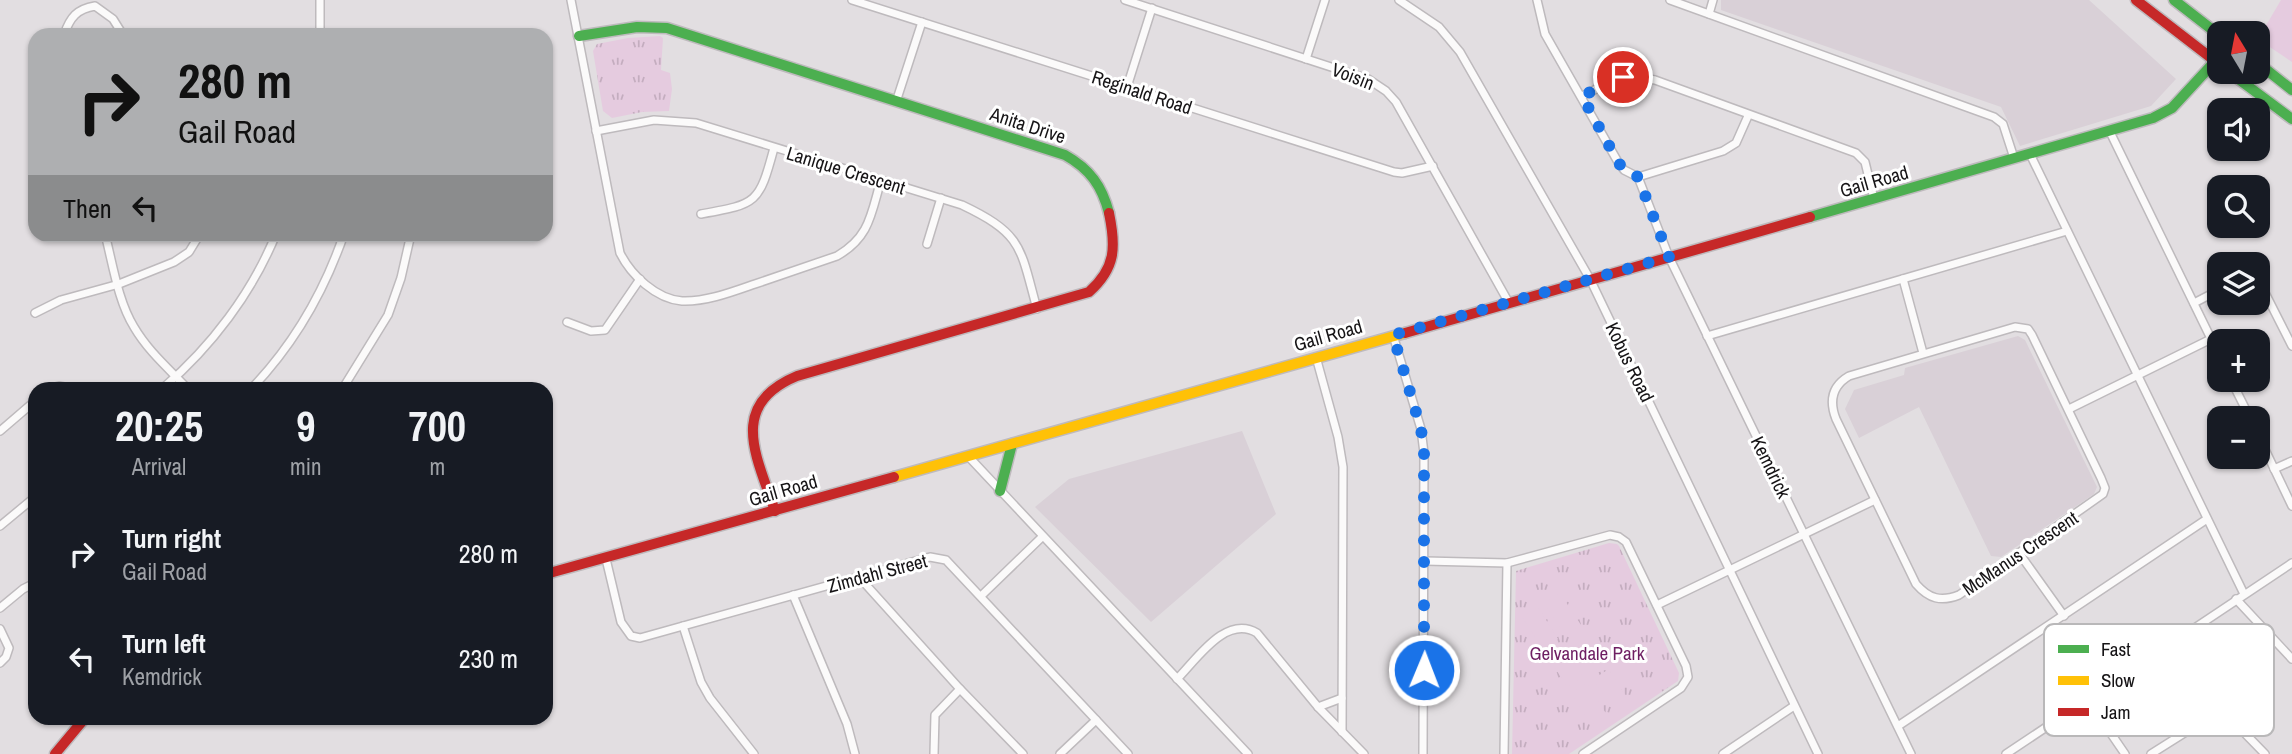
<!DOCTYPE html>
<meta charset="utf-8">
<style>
:root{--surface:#171b24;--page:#242831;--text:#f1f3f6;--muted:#9ea1a6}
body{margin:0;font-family:"Archivo Narrow",sans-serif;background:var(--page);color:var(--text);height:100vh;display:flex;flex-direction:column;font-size:26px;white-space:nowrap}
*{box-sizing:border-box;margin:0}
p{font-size:23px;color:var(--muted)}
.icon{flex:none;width:38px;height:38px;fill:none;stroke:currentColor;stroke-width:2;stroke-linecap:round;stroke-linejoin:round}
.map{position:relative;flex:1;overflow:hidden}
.panel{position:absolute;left:28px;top:382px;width:525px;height:343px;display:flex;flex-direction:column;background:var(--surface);border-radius:21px;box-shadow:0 2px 5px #0004}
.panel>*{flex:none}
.banner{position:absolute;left:28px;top:28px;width:525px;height:214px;border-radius:21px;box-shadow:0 2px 5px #0004;background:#aeafb1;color:#111;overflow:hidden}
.needle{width:46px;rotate:350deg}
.fabs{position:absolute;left:2207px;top:21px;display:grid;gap:14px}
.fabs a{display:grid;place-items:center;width:63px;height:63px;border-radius:14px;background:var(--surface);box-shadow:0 2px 5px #0004;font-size:35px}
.pin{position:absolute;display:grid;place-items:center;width:60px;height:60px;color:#fff;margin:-30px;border:4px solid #fff;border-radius:50%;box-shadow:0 2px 7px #0007}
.me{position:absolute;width:77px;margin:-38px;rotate:1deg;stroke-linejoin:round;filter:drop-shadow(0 0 5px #0008)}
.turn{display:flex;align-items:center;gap:24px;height:147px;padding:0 35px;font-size:32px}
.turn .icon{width:91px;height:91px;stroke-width:2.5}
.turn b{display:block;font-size:49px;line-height:60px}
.then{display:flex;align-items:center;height:66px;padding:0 35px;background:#0003;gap:14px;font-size:26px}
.eta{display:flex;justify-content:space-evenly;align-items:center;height:119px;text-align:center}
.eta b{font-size:42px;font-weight:700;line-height:49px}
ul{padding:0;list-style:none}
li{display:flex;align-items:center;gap:21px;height:105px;padding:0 35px}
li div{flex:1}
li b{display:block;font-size:26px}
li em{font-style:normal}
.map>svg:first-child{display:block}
</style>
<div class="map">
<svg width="2292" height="754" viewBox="0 0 2292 754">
<defs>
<pattern id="park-tufts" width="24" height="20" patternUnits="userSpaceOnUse" patternTransform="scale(1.75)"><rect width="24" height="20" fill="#e5cbdf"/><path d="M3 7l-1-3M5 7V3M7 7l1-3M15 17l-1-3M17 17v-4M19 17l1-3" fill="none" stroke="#c4adbf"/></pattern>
</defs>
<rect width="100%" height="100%" fill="#e2dee1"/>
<g fill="#d9d0d7">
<path d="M1721,0H2089L2176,79L2151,106L2020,146L2001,107L1721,10Z"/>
<path d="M2018,336L2025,340L2097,487L2094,494L2001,557L1991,556L1919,407L1859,438L1845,409L1854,390L1904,375L1905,368Z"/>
<path d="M1242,431L1276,514L1151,622L1035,507L1069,479Z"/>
</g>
<g fill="url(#park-tufts)">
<path d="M660,36L663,38L661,70L670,73L672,89L669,111L642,112L612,118L603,111L593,51L597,44L628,38Z"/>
<path d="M1609,543L1617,544L1619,546L1679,673L1678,681L1569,754H1512L1516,571Z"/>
</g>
<g fill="#e5cbdf">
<path d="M2281,0H2292V62L2258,39Z"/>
<path d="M1560,593L1581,625L1565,635L1544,603Z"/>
<path d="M1538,607L1558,639L1543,649L1522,617Z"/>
<path d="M1562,645L1583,677L1567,687L1547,655Z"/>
<path d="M1609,669L1629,701L1614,711L1593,679Z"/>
<path d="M1587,683L1607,715L1591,725L1571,693Z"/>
</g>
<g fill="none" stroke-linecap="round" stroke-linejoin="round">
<defs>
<g id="street">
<path d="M571,0L620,253C631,275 656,299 682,301C706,302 732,292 755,284C782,275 810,265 837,256C870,237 871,214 881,180"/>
<path d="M852,0L1394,172L1402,173L1433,166"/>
<path d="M1125,0L1368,79L1386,91L1396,102L1509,303"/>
<path d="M1399,0L1439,27L1460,52L1590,279L1818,754"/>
<path d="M1537,0L1545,34L1618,162L1624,170L1638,177L1723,151L1736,143L1748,116"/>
<path d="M1670,0L1994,117L2003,124L2014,158"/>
<path d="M1709,14L1713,0"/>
<path d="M405,33L406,35"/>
<path d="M64,35C70,17 77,9 95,6L113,19L123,35"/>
<path d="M320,35V0"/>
<path d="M1306,59L1325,0"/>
<path d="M1127,87L1152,8"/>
<path d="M1582,96C1609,83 1624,72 1655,80L1856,153L1865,162L1874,199"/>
<path d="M896,102L922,22"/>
<path d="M596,131L654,120L696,123L962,205C1023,234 1020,247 1037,309"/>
<path d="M2110,132L2219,355"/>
<path d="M2030,154L2244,594"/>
<path d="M1638,177L1669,257L1911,754"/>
<path d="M701,214C757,204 759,204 774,148"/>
<path d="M105,234C113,265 118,301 134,327C148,351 169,369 187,388"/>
<path d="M927,244L941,198"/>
<path d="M1903,279L1923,353"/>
<path d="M2258,279L2292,346"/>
<path d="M2194,303L2219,290"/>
<path d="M35,313L61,300L119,284L174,262L189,252L200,234"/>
<path d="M567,322L591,331L605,330L640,279"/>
<path d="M2015,327L2028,329L2032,335L2101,478L2105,488L2103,494L1959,595C1941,602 1929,599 1916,584L1836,419C1829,401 1832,386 1849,376Z"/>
<path d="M1393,335L1421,429L1424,453L1423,754"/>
<path d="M1707,336L2067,231"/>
<path d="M1316,357L1338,437L1343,467L1342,732"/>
<path d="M2231,380L2250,418"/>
<path d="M51,388L59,386L69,388"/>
<path d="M163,388C211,347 252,293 276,234"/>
<path d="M252,388C294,344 324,292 344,234"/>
<path d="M343,388L388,315L401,278L411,234"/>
<path d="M2069,409L2211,339"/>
<path d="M0,431L35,401"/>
<path d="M2258,435L2292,506"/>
<path d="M968,456L1248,754"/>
<path d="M2274,469L2292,461"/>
<path d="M0,526L35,497"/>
<path d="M2019,553L2064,616"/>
<path d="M606,559L621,622L631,636L640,638L930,557L946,560L1128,754"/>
<path d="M1425,561L1507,563L1610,535L1619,537L1626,542L1686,666L1688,677L1681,688L1583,754"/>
<path d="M859,577L960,689L1023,754"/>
<path d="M793,595L847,724L855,754"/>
<path d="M981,596L1042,537"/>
<path d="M2236,599L2292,659"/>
<path d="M1657,605L1875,500"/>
<path d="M0,608L23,589L35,583"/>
<path d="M683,626L701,682L710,698L754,754"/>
<path d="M0,629L9,648L6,657L0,663"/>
<path d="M1177,679C1197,659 1226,614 1257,633L1318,707L1364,754"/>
<path d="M2088,700L2125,754"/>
<path d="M1318,707L1342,698"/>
<path d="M1898,726L2207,519"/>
<path d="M934,754L935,715L960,689"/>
<path d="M1060,754L1096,720"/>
<path d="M1504,754L1507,563"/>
<path d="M1723,754L1794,706"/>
<path d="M2006,754L2292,563"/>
<path d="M2151,754L2216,713L2229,717L2265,754"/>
</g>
<g id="fast">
<path d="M2174,0L2219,35"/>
<path d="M579,36L637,27L667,28L1065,155C1090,169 1102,186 1109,213"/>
<path d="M2258,63L2292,90"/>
<path d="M2229,72L2292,119"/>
<path d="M1810,217L2153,118L2172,108L2219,57"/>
<path d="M1000,491L1012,444"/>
</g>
<path id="slow" d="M894,477L1405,333"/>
<g id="jam">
<path d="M2136,0L2219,64"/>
<path d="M1405,333L1810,217"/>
<path d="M775,511C757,457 727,405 797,376L1089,292C1116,268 1116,247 1109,213"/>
<path d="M546,574L894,477"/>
<path d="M55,754L85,718"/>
</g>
</defs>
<use href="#street" stroke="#bebabd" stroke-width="10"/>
<use href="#fast" stroke="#bebabd" stroke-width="13"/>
<use href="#slow" stroke="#bebabd" stroke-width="13"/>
<use href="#jam" stroke="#bebabd" stroke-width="13"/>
<use href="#street" stroke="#fbfafa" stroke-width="7"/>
<use href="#fast" stroke="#4caf50" stroke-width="10"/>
<use href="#slow" stroke="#ffc107" stroke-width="10"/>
<use href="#jam" stroke="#c62828" stroke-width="10"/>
</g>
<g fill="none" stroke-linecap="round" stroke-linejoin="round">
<path stroke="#1a73e8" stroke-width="12" stroke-dasharray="0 21.6" d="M1424,670V453L1421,429L1393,335L1669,257L1638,177L1624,170L1618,162L1582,96L1623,77"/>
</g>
<g text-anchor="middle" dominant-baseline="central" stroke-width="6" stroke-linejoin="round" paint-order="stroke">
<g font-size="19" fill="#161416" stroke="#fff">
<text transform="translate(1353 76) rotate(21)">Voisin</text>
<text transform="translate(1142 92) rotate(18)">Reginald Road</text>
<text transform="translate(1028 125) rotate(18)">Anita Drive</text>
<text transform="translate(846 170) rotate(17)">Lanique Crescent</text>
<text transform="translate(1874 181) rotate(-16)">Gail Road</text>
<text transform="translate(1328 335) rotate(-16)">Gail Road</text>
<text transform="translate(1630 362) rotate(64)">Kobus Road</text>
<text transform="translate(1771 467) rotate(64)">Kemdrick</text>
<text transform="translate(783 490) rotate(-16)">Gail Road</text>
<text transform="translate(2020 553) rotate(-34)">McManus Crescent</text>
<text transform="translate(877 573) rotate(-15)">Zimdahl Street</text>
</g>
<g font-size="19" fill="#6e1e62" stroke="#fff">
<text x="1587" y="653">Gelvandale Park</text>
</g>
</g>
<rect x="2044" y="624" width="230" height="112" rx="10" fill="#fff" stroke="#b9b8b9" stroke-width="2"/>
<rect x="2058" y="645" width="31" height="8" fill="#4caf50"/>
<rect x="2058" y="676" width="31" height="9" fill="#ffc107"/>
<rect x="2058" y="708" width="31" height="8" fill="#c62828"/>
<g font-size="19" fill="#161416">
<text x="2101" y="656">Fast</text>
<text x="2101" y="687">Slow</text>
<text x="2101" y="719">Jam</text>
</g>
</svg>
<div class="fabs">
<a><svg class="needle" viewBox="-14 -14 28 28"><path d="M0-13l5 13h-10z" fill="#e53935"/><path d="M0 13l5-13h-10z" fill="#9ea1a6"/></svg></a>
<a><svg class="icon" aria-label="sound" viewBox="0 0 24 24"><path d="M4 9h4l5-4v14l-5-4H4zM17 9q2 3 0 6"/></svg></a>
<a><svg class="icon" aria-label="search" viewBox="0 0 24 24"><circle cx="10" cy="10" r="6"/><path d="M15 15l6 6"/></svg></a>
<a><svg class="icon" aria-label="layers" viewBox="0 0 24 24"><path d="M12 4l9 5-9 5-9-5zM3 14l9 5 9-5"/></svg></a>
<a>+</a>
<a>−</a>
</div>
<div class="pin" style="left:1623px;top:77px;background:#d93025"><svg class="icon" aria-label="arrive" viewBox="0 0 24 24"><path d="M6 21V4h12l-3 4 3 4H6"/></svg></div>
<svg class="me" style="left:1424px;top:670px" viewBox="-20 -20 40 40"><circle r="17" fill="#1a73e8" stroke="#fff" stroke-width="3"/><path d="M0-11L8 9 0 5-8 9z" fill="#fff"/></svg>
<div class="banner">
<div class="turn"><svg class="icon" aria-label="right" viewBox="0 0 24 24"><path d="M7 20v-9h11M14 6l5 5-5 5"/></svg><div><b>280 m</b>Gail Road</div></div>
<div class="then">Then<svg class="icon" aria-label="left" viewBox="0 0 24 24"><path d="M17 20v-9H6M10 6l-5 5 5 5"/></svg></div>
</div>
<section class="panel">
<div class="eta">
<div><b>20:25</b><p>Arrival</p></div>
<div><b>9</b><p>min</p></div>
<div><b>700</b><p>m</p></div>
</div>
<ul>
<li><svg class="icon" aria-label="right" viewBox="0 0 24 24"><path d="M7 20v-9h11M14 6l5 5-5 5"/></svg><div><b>Turn right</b><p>Gail Road</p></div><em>280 m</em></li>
<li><svg class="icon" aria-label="left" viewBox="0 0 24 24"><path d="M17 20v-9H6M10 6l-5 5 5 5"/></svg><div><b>Turn left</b><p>Kemdrick</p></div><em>230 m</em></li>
</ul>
</section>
</div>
